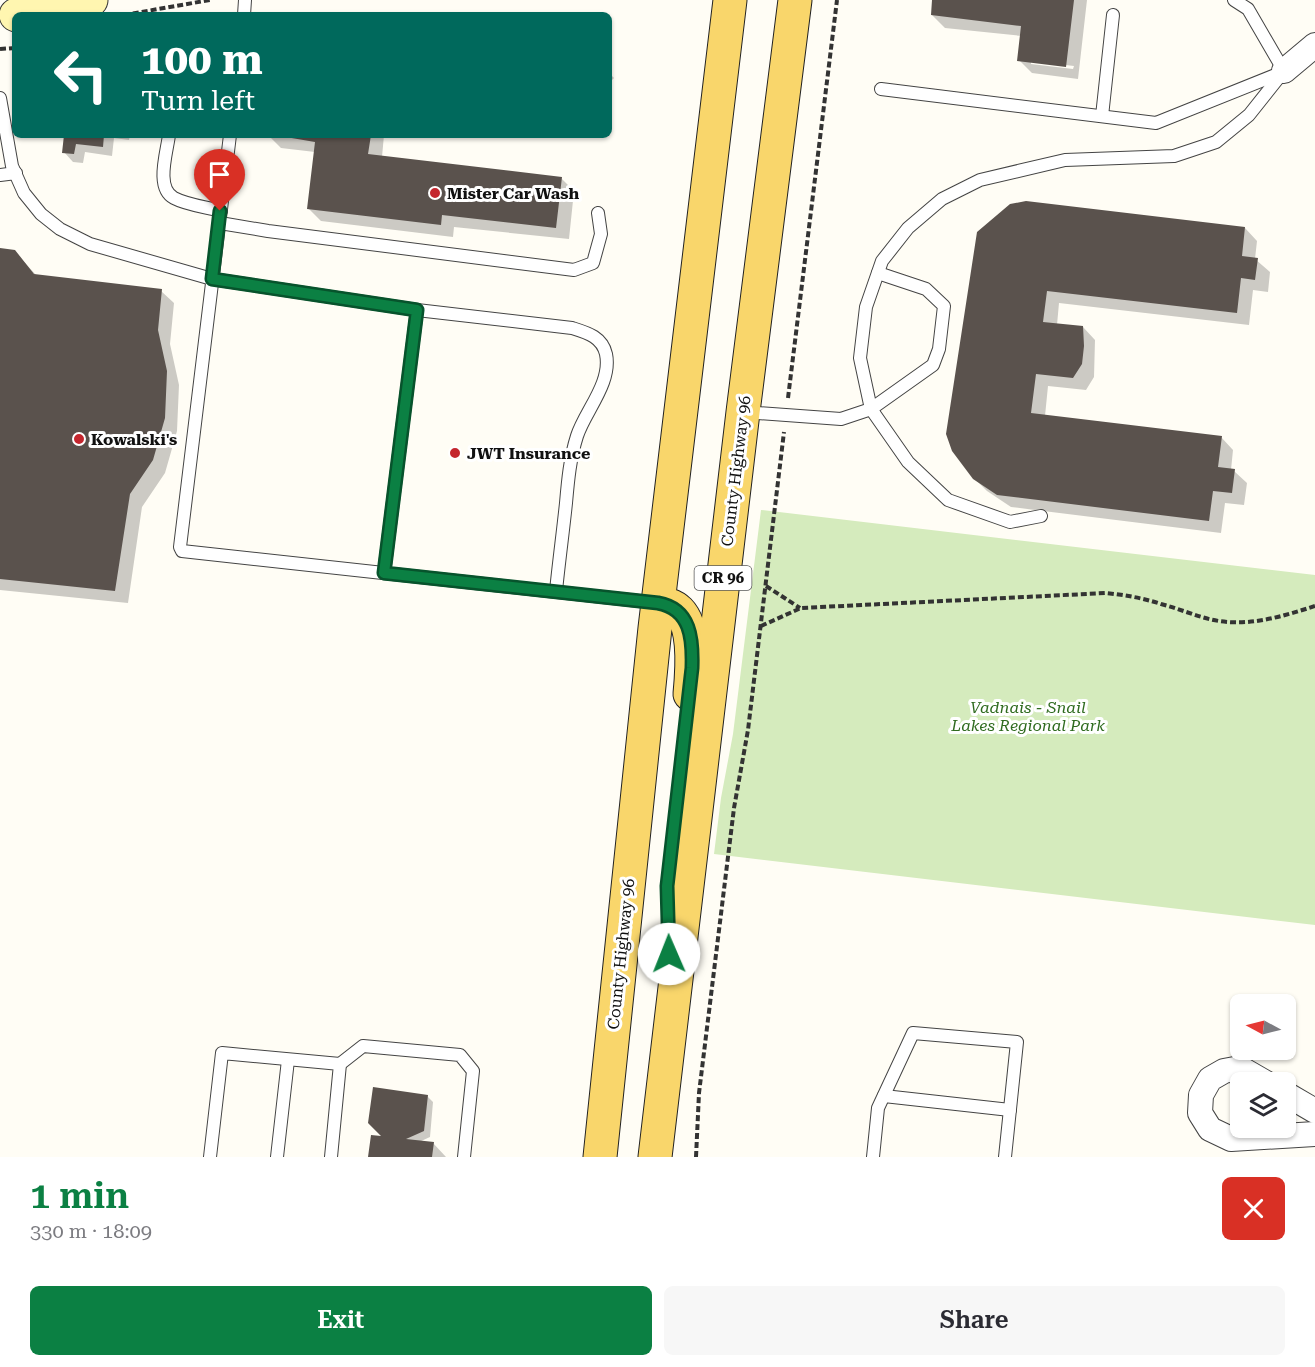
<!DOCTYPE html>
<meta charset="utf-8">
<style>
:root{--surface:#fff;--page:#f7f7f7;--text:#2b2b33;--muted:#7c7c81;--accent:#0b8043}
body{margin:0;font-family:"Roboto Serif",serif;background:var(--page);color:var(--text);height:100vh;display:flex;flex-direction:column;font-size:22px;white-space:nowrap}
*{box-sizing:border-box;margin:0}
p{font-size:20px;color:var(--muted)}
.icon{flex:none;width:33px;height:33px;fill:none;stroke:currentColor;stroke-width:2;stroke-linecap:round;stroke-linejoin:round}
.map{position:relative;height:1157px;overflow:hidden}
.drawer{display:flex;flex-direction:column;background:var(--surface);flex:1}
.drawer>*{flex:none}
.banner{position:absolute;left:12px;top:12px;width:600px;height:126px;border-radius:9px;box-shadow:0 2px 4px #0004;background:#00695c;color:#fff;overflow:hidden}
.needle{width:39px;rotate:277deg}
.buttons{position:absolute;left:1230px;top:994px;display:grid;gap:12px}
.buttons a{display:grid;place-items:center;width:66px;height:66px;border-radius:9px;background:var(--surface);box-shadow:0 2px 4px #0004;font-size:30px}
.pin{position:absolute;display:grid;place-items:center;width:51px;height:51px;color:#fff;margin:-62px -26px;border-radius:50% 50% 50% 0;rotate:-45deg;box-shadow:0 0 6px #0007}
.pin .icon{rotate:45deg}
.me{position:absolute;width:66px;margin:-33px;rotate:359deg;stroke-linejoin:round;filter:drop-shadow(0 0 4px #0008)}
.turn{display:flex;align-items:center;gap:21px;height:126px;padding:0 30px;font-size:27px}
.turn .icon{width:78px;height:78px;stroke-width:2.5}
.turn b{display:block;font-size:42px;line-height:51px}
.round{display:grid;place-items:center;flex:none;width:63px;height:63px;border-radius:9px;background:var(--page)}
.summary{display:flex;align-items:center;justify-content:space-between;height:102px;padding:0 30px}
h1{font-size:36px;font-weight:600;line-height:45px;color:var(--accent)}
.button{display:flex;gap:12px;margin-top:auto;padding:12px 30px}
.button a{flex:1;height:69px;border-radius:9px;background:var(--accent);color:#fff;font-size:24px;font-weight:600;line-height:69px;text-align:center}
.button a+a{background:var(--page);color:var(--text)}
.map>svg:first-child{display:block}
</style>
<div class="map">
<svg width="1315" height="1157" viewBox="0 0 1315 1157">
<rect width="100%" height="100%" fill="#fffdf5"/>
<path fill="#d5ebbd" d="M761,510L1315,575V925L714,854L721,798L733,734Z"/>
<g fill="#0003" fill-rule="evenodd">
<path d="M934,0H1087L1078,79L1032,73L1019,60L1022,36L945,28L932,15ZM1031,61L1074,66L1073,69L1031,64Z"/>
<path d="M609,73L614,78L609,83Z"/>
<path d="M66,135H130L129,140L114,138L112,156L85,152L83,163L73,162L64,152Z"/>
<path d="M268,135H384L382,157L561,178L574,191L569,239L454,227L453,237L321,221L308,208L315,152L281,148Z"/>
<path d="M1245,228L1257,241L1255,259L1270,272L1268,292L1253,290L1249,325L1059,303L1057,325L1083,327L1095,340L1094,377L1086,390L1048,386L1045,416L1221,437L1233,450L1231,470L1234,471L1247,483L1244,505L1225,503L1221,533L1011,507L987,491L974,478L979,233Z"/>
<path d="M0,249L14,251L37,276L161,291L174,303L170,344L179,385L177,431L165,473L142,507L128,603L0,590Z"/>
<path d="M427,1096L433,1102L430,1137L419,1142L433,1143L446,1157H370L385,1138Z"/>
</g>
<g fill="#5a524d">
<path d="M932,0H1074L1066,67L1017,61L1021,26L931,15Z"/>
<path d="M64,135H104L103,147L76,144L74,154L62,153Z"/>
<path d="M274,135H371L368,154L562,177L556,228L442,215L441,225L307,209L315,142Z"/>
<path d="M1026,201L1245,227L1242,256L1258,258L1255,280L1241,278L1237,313L1047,291L1043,322L1083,326L1084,346L1082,364L1073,378L1036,374L1031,413L1222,436L1218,467L1235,469L1232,493L1213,491L1209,521L997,495L973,479L952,451L946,434L977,232L1010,204Z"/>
<path d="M0,248L15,250L34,274L162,289L158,330L167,371L165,418L153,460L130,494L115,591L0,579Z"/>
<path d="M373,1087L428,1095L424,1131L406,1139L434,1142L432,1157H368L371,1135L381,1136L368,1123Z"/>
</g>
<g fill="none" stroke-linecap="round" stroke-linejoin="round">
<defs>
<g id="lane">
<path d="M244,15L245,0"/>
<path d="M881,89L1156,123L1283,72"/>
<path d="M0,98L12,166L24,193L41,214L60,229L90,244L212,279L417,310L572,328C588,333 602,337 606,354C612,383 585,411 577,436C570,458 568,480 566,503C563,532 559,561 556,591"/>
<path d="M1102,116L1113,15"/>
<path d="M169,135C167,152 155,188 174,198C187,205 206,207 221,211"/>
<path d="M230,135L180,547L182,551L657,603"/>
<path d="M0,175L16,173"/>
<path d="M220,223L268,231L574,270L593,263L601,234L598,213"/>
<path d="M744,412L841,419L871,409L933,365L939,349L944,306L926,289L878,273"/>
<path d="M1041,516L1010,522L948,500L908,462L871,409L860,358L866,307L882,261L908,228L942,199L980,180L1065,160L1174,156L1216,142L1249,115L1284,71L1248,9L1234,0"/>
<path d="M384,573L417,310"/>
<path d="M340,1064L363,1046L460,1055L473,1071L464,1157"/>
<path d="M884,1096L1010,1110"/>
<path d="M210,1157L222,1053L340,1064L331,1157"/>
<path d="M277,1157L288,1060"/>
<path d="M873,1157L878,1108L913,1033L1017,1042L1005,1157"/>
</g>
<g id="street">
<path d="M1284,71L1315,45"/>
<path d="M1266,1083L1240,1068L1224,1071L1210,1079L1201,1095L1200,1113L1210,1129L1231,1139L1315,1134"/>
<path d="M1286,1094L1315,1111"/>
</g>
<path id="secondary" d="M16,15L91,0"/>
<g id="primary">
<path d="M658,603C666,604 673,605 679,611C696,628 692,673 690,694"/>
<path d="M600,1157L655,628L730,0"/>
<path d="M655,1157L743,412L795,0"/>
</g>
</defs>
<use href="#lane" stroke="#444" stroke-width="14"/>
<use href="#street" stroke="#444" stroke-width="26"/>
<use href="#secondary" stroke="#333" stroke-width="35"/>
<use href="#primary" stroke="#222" stroke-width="35"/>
<g stroke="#333" stroke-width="4" stroke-dasharray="6 3" stroke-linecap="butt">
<path d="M124,15L210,0"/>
<path d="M0,49L15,48"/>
<path d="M788,398L837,0"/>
<path d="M766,586L800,608"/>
<path d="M761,626L801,608L1106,593C1125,595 1143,598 1161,604C1181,609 1199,618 1219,621C1252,626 1284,616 1315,606"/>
<path d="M696,1157L699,1093L734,808L748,730L784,432"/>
</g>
<use href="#lane" stroke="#fff" stroke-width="12"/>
<use href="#street" stroke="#fff" stroke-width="24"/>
<use href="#secondary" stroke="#fff6b0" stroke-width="33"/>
<use href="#primary" stroke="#f9d66b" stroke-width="33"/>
</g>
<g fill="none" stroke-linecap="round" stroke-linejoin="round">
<defs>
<path id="route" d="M220,211L212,279L417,310L384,573L658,603C691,609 693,639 692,668L667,886L669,954"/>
</defs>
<use href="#route" stroke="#07532c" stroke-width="15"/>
<use href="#route" stroke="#0b8043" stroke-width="10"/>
</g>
<g fill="#c4262e" stroke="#fff" stroke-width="2">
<circle cx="435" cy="193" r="6"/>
<circle cx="79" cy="439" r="6"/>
<circle cx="455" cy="453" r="6"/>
</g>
<g text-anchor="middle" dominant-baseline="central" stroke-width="6" stroke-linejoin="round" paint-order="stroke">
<rect fill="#fff" stroke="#585858" stroke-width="1.5" x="694.5" y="566" width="57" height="24" rx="4.5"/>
<g font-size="15" font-weight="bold" fill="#111">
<text x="723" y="578">CR 96</text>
</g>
<g font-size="16" font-weight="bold" fill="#111" stroke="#fff" text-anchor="start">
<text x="447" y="193">Mister Car Wash</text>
<text x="91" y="439">Kowalski's</text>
<text x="467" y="453">JWT Insurance</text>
</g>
<g font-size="16" fill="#111" stroke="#fff">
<text transform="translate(736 471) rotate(-83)">County Highway 96</text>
<text transform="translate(621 954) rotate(-84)">County Highway 96</text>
</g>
<g font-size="16" font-style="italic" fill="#2f6b1f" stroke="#fff">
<text x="1028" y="707">Vadnais - Snail<tspan x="1028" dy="18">Lakes Regional Park</tspan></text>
</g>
</g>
</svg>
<div class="buttons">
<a><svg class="needle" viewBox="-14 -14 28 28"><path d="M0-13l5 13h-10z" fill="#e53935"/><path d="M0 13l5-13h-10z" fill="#7c7c81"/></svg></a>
<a><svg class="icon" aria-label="layers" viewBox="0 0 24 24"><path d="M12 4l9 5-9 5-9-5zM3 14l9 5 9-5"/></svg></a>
</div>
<div class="pin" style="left:220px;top:211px;background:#d93025"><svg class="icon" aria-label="arrive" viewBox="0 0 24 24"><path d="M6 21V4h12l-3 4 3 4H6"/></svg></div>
<svg class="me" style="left:669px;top:954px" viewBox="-20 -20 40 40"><circle r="19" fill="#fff"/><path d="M0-13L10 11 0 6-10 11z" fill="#0b8043"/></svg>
<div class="banner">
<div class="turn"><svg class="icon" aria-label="left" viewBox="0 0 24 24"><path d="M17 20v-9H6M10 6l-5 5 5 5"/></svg><div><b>100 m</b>Turn left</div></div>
</div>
</div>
<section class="drawer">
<div class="summary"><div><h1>1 min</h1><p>330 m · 18:09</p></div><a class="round" style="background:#d93025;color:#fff"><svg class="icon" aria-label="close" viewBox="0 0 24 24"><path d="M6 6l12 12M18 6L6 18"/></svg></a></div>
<div class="button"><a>Exit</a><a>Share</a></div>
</section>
